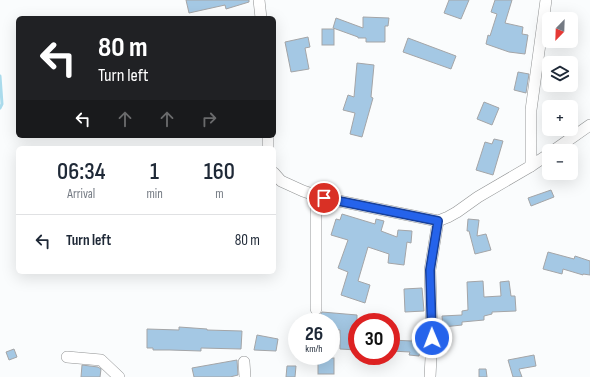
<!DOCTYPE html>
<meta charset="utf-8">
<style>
:root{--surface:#fff;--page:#f2f2f3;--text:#1f2937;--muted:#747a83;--line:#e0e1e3}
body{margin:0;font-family:"Sofia Sans Condensed",sans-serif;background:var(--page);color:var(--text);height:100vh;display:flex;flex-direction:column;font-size:15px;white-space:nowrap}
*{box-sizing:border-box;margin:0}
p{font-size:13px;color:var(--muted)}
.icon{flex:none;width:22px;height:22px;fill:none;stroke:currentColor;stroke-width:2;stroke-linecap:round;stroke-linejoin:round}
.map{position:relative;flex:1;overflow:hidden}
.drawer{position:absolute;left:16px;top:146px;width:260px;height:128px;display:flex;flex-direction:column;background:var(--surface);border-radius:6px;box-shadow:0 4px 16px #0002}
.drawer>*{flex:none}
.top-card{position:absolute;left:16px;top:16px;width:260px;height:122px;border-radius:6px;box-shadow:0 4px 16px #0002;background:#202124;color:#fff;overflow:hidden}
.needle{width:26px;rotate:203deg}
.controls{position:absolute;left:542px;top:12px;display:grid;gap:8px}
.controls a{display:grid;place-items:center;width:36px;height:36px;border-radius:6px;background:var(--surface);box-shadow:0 4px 16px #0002;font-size:20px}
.speed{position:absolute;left:288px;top:313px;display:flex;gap:8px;font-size:20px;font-weight:700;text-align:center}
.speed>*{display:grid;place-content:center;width:52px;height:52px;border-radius:50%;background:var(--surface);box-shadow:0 4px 16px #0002;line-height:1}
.speed small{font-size:10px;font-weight:400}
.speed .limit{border:6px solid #d22;background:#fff;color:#111}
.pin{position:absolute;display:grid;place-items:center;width:34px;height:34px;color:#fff;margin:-17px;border:2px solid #fff;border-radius:50%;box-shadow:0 1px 4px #0007}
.me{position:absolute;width:44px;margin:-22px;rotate:359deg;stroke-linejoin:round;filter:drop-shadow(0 0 3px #0008)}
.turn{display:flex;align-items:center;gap:14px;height:84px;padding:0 16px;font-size:18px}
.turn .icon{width:52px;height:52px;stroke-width:2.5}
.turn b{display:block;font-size:28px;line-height:34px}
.lanes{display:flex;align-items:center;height:38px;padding:0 16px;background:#0003;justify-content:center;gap:20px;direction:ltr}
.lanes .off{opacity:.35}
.eta{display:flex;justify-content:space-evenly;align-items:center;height:68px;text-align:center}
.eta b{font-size:24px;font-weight:600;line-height:28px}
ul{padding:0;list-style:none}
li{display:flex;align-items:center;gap:12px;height:52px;padding:0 16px;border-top:1px solid var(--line)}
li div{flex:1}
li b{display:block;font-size:15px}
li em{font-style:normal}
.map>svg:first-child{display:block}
</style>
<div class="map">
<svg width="590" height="377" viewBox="0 0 590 377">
<rect width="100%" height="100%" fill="#fafcfd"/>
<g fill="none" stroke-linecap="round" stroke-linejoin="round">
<path stroke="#aadbec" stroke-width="3" d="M0,76L2,104L0,108"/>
</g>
<g fill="#a4c8e4" stroke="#a4a5a7">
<path d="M186,0H249V2L226,9L225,5L189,13Z"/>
<path d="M449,0H469L461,19L444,13Z"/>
<path d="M495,0H512L505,23L523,27L522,34L528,35L525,54L509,52L486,44L488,35L490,36L497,14L491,12Z"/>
<path d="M363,17L389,18L388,26H385V42H366V38H358V37L333,28L336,18L363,28Z"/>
<rect x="322" y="29" width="12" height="16"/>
<path d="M308,37L310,47L305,48L309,69L291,72L285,42Z"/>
<path d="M408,38L456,56L451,69L403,52Z"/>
<path d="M357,63L374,65L371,97L373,98L362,137L350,134L355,113L343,110L348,95L354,97Z"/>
<path d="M518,72L529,74L526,93L514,90Z"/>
<path d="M484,102L499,108L492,125L477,119Z"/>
<path d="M494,139L503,141L493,175L476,170L485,142L492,144Z"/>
<path d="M551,190L554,197L531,206L528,198Z"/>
<path d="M342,214L375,224L376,219L384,221L381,231L397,237L398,230L412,231L411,243L407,242L404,265L388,263L389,254L368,247L358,281L370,285L365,303L341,295L348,272L338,268L348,240L331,235L336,219L340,220Z"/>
<path d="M468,219L479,220L477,236L486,234L491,250L475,254L469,231H467Z"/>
<path d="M548,252L574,259L575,256L590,261V275L583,274V275L563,269L562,274L543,269Z"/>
<path d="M483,281L484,297L501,296L500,282L509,281L511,296H515L516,311L492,312V314L484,316V320L462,322V325L443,327L442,316L462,315V311L468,310L467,282Z"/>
<path d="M422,288L424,311L405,312L404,289Z"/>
<path d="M322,312L357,315V350L340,349V330L331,329V322H317V316L320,315Z"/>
<path d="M179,327L207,329V330L242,331L241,349L201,348V351L170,350H153V348H147V329L179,330Z"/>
<path d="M257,335L278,339L276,351L254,350Z"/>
<path d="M413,335L423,337L419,356L409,355L410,352L391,351V340L412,341Z"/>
<path d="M14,349L17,357L9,360L6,352Z"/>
<path d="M534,355L536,366L519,369L522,377H513L508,360Z"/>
<rect x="318" y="358" width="16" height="16"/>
<path d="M237,360L238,375L230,377H194L192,368Z"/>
<path d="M82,365L98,367L101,369L100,377H81Z"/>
<path d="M287,366H296L295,377H286Z"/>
<path d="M479,369H486L487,377H479Z"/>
</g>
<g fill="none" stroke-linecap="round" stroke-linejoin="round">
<defs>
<g id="minor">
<path d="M259,0L261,18"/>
<path d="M268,148V136"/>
<path d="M553,151L590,125"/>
<path d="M531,166V110L546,0"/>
<path d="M274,173L281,181L303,191L324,198L438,221L448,217L457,212L478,197L531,166L549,154"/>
<path d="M316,309V196"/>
<path d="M67,357L101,360L119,377"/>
<path d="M244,362L245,377"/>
<path d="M430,377L432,338L430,270L438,221"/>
</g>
</defs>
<use href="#minor" stroke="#919394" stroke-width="12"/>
<use href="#minor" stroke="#fff" stroke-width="11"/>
</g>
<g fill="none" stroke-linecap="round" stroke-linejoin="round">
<defs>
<path id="route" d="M324,198L438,221L430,270L432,338"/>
</defs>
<use href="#route" stroke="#184099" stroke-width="10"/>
<use href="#route" stroke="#2563eb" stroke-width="7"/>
</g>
</svg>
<div class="controls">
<a><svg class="needle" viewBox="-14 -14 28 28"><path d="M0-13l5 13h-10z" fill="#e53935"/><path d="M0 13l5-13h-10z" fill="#747a83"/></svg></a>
<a><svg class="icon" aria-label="layers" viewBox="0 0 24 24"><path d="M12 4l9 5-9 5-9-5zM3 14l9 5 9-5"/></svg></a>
<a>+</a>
<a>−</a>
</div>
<div class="speed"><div>26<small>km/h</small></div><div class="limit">30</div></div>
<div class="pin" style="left:324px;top:198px;background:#d93025"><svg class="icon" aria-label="arrive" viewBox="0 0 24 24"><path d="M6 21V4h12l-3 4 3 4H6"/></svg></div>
<svg class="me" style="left:432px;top:338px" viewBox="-20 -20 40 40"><circle r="17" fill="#2563eb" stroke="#fff" stroke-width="3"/><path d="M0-11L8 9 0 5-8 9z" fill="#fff"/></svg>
<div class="top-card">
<div class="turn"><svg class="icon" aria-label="left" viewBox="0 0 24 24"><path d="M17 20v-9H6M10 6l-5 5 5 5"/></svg><div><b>80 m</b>Turn left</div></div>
<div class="lanes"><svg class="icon" aria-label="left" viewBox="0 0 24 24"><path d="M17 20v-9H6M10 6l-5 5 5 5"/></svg><svg class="icon off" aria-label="ahead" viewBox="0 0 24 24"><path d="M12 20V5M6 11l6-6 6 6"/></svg><svg class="icon off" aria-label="ahead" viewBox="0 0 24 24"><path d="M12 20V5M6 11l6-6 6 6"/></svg><svg class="icon off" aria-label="right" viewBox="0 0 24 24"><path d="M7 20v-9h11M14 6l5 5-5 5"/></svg></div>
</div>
<section class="drawer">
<div class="eta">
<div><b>06:34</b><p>Arrival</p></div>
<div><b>1</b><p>min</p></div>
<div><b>160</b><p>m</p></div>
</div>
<ul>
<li><svg class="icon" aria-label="left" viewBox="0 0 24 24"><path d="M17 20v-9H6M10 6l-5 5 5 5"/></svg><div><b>Turn left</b></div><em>80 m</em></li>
</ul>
</section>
</div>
